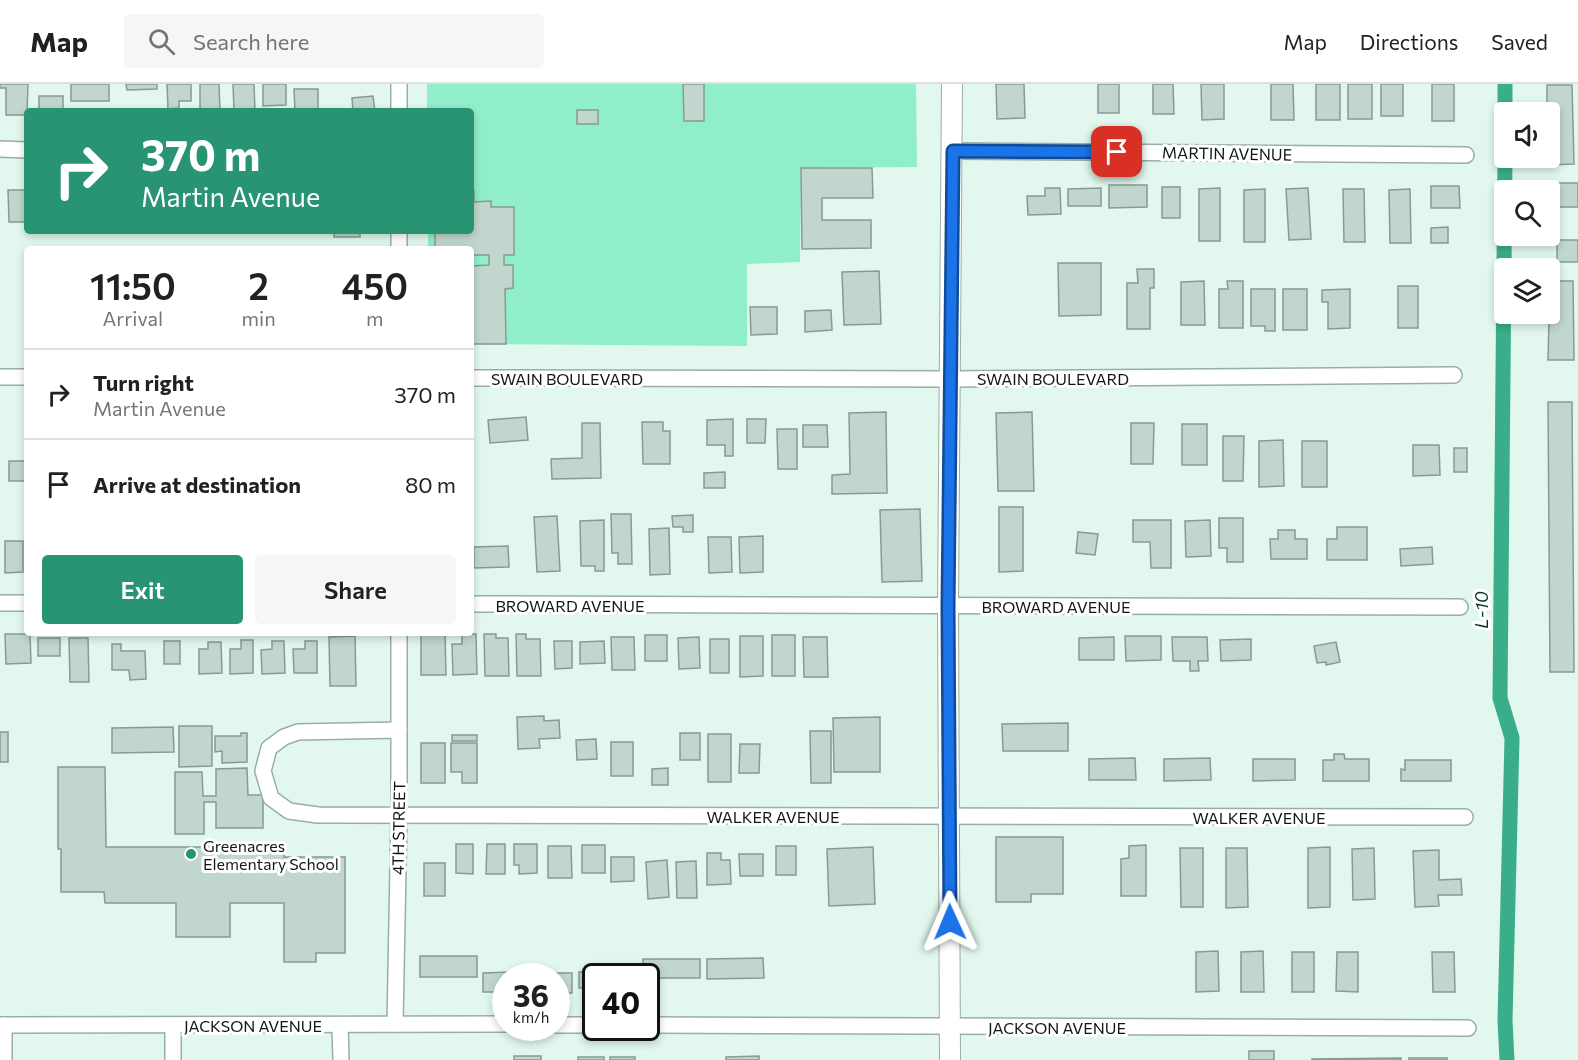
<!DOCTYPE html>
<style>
:root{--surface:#fff;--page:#f6f6f6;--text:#202124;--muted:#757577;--line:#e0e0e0;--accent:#289474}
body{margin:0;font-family:Commissioner,sans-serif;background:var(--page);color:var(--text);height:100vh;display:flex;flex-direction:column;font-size:22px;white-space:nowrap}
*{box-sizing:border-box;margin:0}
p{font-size:20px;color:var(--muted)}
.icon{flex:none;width:33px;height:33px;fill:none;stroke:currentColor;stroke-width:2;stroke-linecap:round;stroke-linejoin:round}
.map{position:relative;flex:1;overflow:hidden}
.panel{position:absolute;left:24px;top:162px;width:450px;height:390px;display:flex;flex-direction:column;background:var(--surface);border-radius:6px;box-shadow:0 3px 9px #0003}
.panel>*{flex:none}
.banner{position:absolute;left:24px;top:24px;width:450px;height:126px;border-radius:6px;box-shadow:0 3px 9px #0003;background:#289474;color:#fff;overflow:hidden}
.tools{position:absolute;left:1494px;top:18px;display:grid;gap:12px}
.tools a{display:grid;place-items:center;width:66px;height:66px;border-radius:6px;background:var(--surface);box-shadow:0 3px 9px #0003;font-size:30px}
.speed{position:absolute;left:492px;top:879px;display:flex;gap:12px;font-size:30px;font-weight:700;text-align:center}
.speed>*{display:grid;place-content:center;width:78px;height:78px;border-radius:50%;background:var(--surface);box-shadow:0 3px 9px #0003;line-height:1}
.speed small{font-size:15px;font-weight:400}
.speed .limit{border:3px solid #111;border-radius:9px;background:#fff;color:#111}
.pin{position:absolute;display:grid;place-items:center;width:51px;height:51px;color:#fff;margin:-26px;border-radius:12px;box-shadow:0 3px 9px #0006}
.me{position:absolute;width:66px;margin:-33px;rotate:359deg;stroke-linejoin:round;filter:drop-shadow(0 0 4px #0008)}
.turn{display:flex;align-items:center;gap:21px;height:126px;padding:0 18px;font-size:27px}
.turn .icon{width:78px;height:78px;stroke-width:2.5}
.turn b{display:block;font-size:42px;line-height:51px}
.eta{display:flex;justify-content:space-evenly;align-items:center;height:102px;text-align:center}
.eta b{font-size:36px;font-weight:600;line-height:42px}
.action{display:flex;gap:12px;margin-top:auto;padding:12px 18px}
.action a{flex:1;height:69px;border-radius:6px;background:var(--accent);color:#fff;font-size:24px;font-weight:600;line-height:69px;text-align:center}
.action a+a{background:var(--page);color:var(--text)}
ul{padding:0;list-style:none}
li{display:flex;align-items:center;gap:18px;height:90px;padding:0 18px;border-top:2px solid var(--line)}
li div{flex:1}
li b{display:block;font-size:22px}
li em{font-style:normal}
header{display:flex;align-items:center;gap:36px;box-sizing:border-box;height:84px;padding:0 30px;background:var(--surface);border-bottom:2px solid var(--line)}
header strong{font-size:28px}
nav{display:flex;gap:33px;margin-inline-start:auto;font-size:21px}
.search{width:420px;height:54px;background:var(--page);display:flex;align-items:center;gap:15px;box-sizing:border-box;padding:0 21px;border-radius:6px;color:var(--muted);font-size:22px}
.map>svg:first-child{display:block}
</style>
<header>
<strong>Map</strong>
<div class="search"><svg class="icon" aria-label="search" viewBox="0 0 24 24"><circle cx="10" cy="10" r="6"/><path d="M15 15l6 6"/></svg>Search here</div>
<nav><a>Map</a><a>Directions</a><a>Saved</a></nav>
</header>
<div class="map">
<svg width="1578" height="976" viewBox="0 0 1578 976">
<rect width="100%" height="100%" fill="#e2f8ef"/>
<path fill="#90eecb" d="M427,0H916L917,83L801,84L800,178L747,180V262L471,260V165H428V147H471V27H427Z"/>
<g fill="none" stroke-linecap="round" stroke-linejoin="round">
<g stroke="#3aae8a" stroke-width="15">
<path d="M1505,28V0"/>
<path d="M1505,74L1500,614L1512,654L1505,937L1507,976"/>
</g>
</g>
<g fill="#c1d7ce" stroke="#879b92" stroke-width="1.5">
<path d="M0,0H28L27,31H6V4H0Z"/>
<rect x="71" y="0" width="38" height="17"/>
<path d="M126,0H157V5L127,6Z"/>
<path d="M167,0H191V17H179V24L168,25Z"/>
<path d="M200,0H219L220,27H200Z"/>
<path d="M233,0H254L255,27H234Z"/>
<path d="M263,0H286V21L263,22Z"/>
<path d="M683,0H704V37H684Z"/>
<path d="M996,0H1024L1025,34L997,35Z"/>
<rect x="1098" y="0" width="21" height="29"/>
<path d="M1153,0H1173L1174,30H1153Z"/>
<path d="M1201,0H1224V35L1202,36Z"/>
<path d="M1271,0H1293L1294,36H1271Z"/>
<rect x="1316" y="0" width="24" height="36"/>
<rect x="1348" y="0" width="24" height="35"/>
<rect x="1381" y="0" width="22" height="32"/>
<rect x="1432" y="0" width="22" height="37"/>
<path d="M1547,1H1572L1574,80L1548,81L1550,28H1547Z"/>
<path d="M294,5H318V27H295Z"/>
<rect x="39" y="12" width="24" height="15"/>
<path d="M373,12L375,27H353L352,14Z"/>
<rect x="577" y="26" width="21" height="14"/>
<path d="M801,84H872L873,114H822V136H871V164L802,165Z"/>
<path d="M1547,99H1578V123H1550V106H1547Z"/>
<path d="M1109,101H1147V123L1109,124Z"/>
<path d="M1431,102H1459L1460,124H1431Z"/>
<rect x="1162" y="103" width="18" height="31"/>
<path d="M1045,104H1060L1061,130L1028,131L1027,112H1045Z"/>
<path d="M1101,104V122H1068V105Z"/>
<path d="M1220,104V157H1199V105Z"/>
<path d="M1308,104L1311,155L1289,156L1286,105Z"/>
<path d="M1265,105V158H1244V106Z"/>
<path d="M1343,105H1364L1365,158H1344Z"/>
<path d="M1410,105L1411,159H1390L1389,106Z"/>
<path d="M8,106H27V138H9Z"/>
<path d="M471,107H474V118L491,117V123H514V171H504V181H513V204L505,205L506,260H471V182L489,181V171H471V165L462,163L435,164V147H471Z"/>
<path d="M1448,143V159H1431V144Z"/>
<rect x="334" y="147" width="26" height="6"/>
<rect x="1557" y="156" width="21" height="22"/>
<path d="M1058,179H1101V231L1059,232Z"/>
<path d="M1137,185H1154V204H1150V245H1127V199H1138Z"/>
<path d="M879,187L881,240L844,241L842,188Z"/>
<path d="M1204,197L1205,241H1181V198Z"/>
<path d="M1227,197H1243V244H1219V205H1228Z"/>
<path d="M1550,197H1573L1574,276H1548Z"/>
<rect x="1398" y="202" width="20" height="42"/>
<path d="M1251,205H1275V247H1265V242H1251Z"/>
<rect x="1283" y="205" width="24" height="41"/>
<path d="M1350,205V244L1328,245V218H1322V206Z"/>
<path d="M750,223H777V250L751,251Z"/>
<path d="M831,226L832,246L805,248V227Z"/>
<path d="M1548,318H1572L1574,588H1550Z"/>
<path d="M886,328L887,409L832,410V391L850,390L849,329Z"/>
<path d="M1032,328L1034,407H998L996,329Z"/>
<path d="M526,333L528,356L490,359L488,336Z"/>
<path d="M733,335V372H725V361H707V336Z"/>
<path d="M747,335H766L765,359H747Z"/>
<path d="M642,338H663V347H670V380H643Z"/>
<path d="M582,339H600L601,394L552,395L551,375L582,374Z"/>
<path d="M1131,339H1154L1153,380H1131Z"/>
<rect x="1182" y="340" width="25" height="41"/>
<path d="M803,341H827L828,363H803Z"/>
<path d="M777,345H797V385H778Z"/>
<path d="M1223,352H1244L1243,397H1223Z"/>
<path d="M1283,356L1284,402L1259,403V357Z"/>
<rect x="1302" y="357" width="25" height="46"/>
<path d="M1413,361H1439L1440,391L1413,392Z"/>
<rect x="1454" y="364" width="13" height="24"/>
<rect x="9" y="377" width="18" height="20"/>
<path d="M725,388V404H704V389Z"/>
<path d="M999,423H1023V487L999,488Z"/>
<path d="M920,425L922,497L882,498L880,426Z"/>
<path d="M611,430H631L632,480H618V469H612Z"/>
<path d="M693,431V448H683V443H673L672,432Z"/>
<path d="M557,432L560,487L537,488L534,433Z"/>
<path d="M1219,434H1243V478H1227V464H1219Z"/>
<path d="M604,436V487H595V482H581L580,437Z"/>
<path d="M1133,436H1171V484H1151L1150,458H1133Z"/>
<path d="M1210,436L1211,472L1186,473L1185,437Z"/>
<path d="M1337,443H1367V476H1327V455H1337Z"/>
<path d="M669,444L670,490L650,491L649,445Z"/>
<path d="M1278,446H1295V455H1307V475H1271L1270,455H1278Z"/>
<path d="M1078,448L1098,450L1095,471L1076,469Z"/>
<path d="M763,452V488L740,489L739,453Z"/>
<path d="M708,453H731L732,488L709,489Z"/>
<path d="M5,457H23V488L5,489Z"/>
<path d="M508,462L509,483L474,484V463Z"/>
<path d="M1432,463L1433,480L1401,482L1400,465Z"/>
<path d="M421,549H445L446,591H421Z"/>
<path d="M5,550H30L31,579L6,580Z"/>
<path d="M462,550H476L477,590L453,591L452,560H462Z"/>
<path d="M484,550H496V554H508L509,592H485Z"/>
<path d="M516,550H526V555H540L541,592H517Z"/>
<rect x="645" y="551" width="22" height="26"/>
<rect x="772" y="551" width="23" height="41"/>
<path d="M355,552L356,602H330L329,553Z"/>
<path d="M740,552H763V592L740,593Z"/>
<path d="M1125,552H1161V576L1126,577Z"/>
<path d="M611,553H634L635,586H612Z"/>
<path d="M699,553L700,584L679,585L678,554Z"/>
<path d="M803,553H827L828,593H804Z"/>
<path d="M1114,553V576H1079V554Z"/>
<path d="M1172,553H1207L1208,577H1198L1199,587H1190V577H1173Z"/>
<rect x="38" y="554" width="22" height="18"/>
<path d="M69,554H88L89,598H70Z"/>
<rect x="710" y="555" width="19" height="34"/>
<path d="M1251,555V576L1221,577L1220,556Z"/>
<path d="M241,556H253V589L230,590V565H241Z"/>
<rect x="164" y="557" width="16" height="23"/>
<path d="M272,557H284L285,589L262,590L261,566L272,565Z"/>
<path d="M305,557H317V589H294L293,565H305Z"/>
<path d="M554,557H572V584L555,585Z"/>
<path d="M604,557L605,579L580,580V558Z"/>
<path d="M208,558H221L222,589L199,590V565H208Z"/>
<path d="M1336,558L1340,578L1326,581V578L1317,579L1314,562Z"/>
<path d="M112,560H121V567H145L146,595L130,596L129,586H112Z"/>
<path d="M544,632V637L559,636L560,654L539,655L540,664L518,665L517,633Z"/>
<path d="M880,633V688H834L833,634Z"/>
<path d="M1068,639V667H1003L1002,640Z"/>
<path d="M179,642H212V682L179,683Z"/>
<path d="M173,643L174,668L112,669V644Z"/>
<path d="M810,647H831V699H811Z"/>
<rect x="0" y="648" width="8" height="30"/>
<path d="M241,649H247V678L222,679V667L215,668V652H241Z"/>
<rect x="680" y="649" width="20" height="27"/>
<rect x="708" y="650" width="23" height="48"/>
<rect x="452" y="651" width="25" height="6"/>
<path d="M596,655L597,675L577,676L576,656Z"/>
<rect x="611" y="658" width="22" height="34"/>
<rect x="421" y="659" width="24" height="40"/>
<path d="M451,659H477V699H462V688H451Z"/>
<path d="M740,660H760L759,689H739Z"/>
<path d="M1334,670H1344L1345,675H1369V697H1323V676H1334Z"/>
<path d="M1135,674L1136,696H1089V675Z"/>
<path d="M1210,674L1211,696L1164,697V675Z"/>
<path d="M1253,675H1295V696L1253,697Z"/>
<path d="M1405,676H1451V697H1401V685L1405,686Z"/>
<path d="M58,683H105L106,763H284V773H345V869H316V878H284V819H230V853H176V819H105L104,808H61V765H58Z"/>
<path d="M247,684L248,711H263V744H216V718H204V750H175V688H202L203,712H216V685Z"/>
<path d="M668,684V701H652V685Z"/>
<path d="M996,753H1063V810H1031V818H996Z"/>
<path d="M456,760H473V790L456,789Z"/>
<path d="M487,760H505V790H486Z"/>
<path d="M514,760H537V789L519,790V781H514Z"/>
<rect x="582" y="761" width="23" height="28"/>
<path d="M1146,761V812H1121V775L1129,774V762Z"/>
<path d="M548,762H571L572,794H548Z"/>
<rect x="776" y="762" width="20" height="29"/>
<path d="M873,763L875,820L829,822L827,765Z"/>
<path d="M1330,763V823L1308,824V764Z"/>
<path d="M1180,764H1203V823H1181Z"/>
<path d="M1226,764H1247L1248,823L1226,824Z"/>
<path d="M1374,764L1375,815L1353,816L1352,765Z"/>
<path d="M1439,766V796L1461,795L1462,811H1438L1439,822L1415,823L1413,767Z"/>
<path d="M707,769H721V776H730L731,800L707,801Z"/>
<path d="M739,770H763V792H740Z"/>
<path d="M611,773H634V797L611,798Z"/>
<path d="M667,776L669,813L648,815L646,778Z"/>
<path d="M696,777L697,814H677L676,778Z"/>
<rect x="424" y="779" width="21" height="33"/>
<path d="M1218,867L1219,907L1196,908V868Z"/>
<path d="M1263,867L1264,908H1241V868Z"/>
<rect x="1292" y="868" width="22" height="40"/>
<path d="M1337,868H1358V908L1336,907Z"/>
<path d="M1432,868H1454L1455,908H1433Z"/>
<rect x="420" y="872" width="57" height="21"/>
<path d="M763,874L764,894L707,895V875Z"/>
<path d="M643,875H700V894H646V892H643Z"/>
<path d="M597,881H605V892H596V904H579V888L597,887Z"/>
<rect x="514" y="887" width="20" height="5"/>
<path d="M637,887V892H610V888Z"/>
<path d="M509,888V892H506V908H483V889Z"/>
<path d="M547,889H572V909H556V892H547Z"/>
<rect x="1249" y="967" width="25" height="9"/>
<rect x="514" y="972" width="27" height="4"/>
<path d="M759,972V976H726V973Z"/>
<rect x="578" y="973" width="26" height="3"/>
<rect x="610" y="973" width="25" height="3"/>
<path d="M1401,974V976H1312V975Z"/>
<rect x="1409" y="974" width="38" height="2"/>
</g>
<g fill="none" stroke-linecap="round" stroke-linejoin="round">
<defs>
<g id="minor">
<path d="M399,27V0"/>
<path d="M0,65L27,66"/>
<path d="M953,67L1466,71"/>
<path d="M399,165V147"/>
<path d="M0,293H27"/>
<path d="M471,294L950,295L1454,291"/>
<path d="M0,519H27"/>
<path d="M471,520L1460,523"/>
<path d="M399,646L298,648L284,653L269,664L263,687L271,714L289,727L318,731L1465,733"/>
<path d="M395,940L399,731V549"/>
<path d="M0,941L506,940"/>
<path d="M340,941L341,976"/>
<path d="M556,941H596"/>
<path d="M646,941L1468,944"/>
<path d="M4,976V941"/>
<path d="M173,976V941"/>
</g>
<path id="tertiary" d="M950,976L948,521L952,0"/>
</defs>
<use href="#minor" stroke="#99aea5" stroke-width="18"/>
<use href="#tertiary" stroke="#99aea5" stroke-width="22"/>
<use href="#minor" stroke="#fff" stroke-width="15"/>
<use href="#tertiary" stroke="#fff" stroke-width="20"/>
</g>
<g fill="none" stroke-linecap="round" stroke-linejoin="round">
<defs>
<path id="route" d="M950,838L948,522L953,67L1117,68"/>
</defs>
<use href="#route" stroke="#114b97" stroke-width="15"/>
<use href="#route" stroke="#1a73e8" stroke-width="10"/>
</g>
<circle fill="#289474" stroke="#fff" stroke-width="2" cx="191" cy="770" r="6"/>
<g text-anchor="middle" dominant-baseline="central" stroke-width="6" stroke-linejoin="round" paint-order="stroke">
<g font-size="16" fill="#101815" stroke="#fff">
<text transform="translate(1227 69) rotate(1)">MARTIN AVENUE</text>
<text x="567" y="294">SWAIN BOULEVARD</text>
<text x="1053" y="294">SWAIN BOULEVARD</text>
<text x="570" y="521">BROWARD AVENUE</text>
<text x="1056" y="522">BROWARD AVENUE</text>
<text x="773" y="732">WALKER AVENUE</text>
<text x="1259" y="733">WALKER AVENUE</text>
<text transform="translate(398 744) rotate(-89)">4TH STREET</text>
<text x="253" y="941">JACKSON AVENUE</text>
<text x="1057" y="943">JACKSON AVENUE</text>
</g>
<g font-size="16" fill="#101815" stroke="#fff" text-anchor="start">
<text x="203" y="761">Greenacres<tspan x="203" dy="18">Elementary School</tspan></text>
</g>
<g font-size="18" font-style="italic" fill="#04392a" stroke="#fff">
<text transform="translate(1481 526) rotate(-90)">L-10</text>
</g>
</g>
</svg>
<div class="tools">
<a><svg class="icon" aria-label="sound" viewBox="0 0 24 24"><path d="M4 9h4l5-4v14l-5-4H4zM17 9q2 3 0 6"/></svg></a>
<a><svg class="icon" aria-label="search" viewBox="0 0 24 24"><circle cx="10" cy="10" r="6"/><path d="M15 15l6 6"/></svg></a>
<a><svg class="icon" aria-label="layers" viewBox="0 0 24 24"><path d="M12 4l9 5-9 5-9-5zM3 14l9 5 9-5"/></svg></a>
</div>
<div class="speed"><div>36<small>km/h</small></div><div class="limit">40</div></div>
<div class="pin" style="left:1117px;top:68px;background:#d93025"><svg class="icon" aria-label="arrive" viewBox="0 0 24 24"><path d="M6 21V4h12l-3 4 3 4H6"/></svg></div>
<svg class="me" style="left:950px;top:838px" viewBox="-20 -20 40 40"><path d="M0-17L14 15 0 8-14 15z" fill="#1a73e8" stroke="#fff" stroke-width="4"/></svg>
<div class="banner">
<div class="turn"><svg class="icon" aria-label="right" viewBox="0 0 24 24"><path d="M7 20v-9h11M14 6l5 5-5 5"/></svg><div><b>370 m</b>Martin Avenue</div></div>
</div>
<section class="panel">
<div class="eta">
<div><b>11:50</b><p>Arrival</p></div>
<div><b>2</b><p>min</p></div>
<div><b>450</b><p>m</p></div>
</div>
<ul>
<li><svg class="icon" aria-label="right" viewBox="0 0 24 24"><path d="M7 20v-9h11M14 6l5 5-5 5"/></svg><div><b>Turn right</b><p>Martin Avenue</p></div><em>370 m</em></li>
<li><svg class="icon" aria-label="arrive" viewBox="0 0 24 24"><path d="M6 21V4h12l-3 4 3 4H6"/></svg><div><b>Arrive at destination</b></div><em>80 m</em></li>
</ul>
<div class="action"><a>Exit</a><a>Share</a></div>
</section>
</div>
